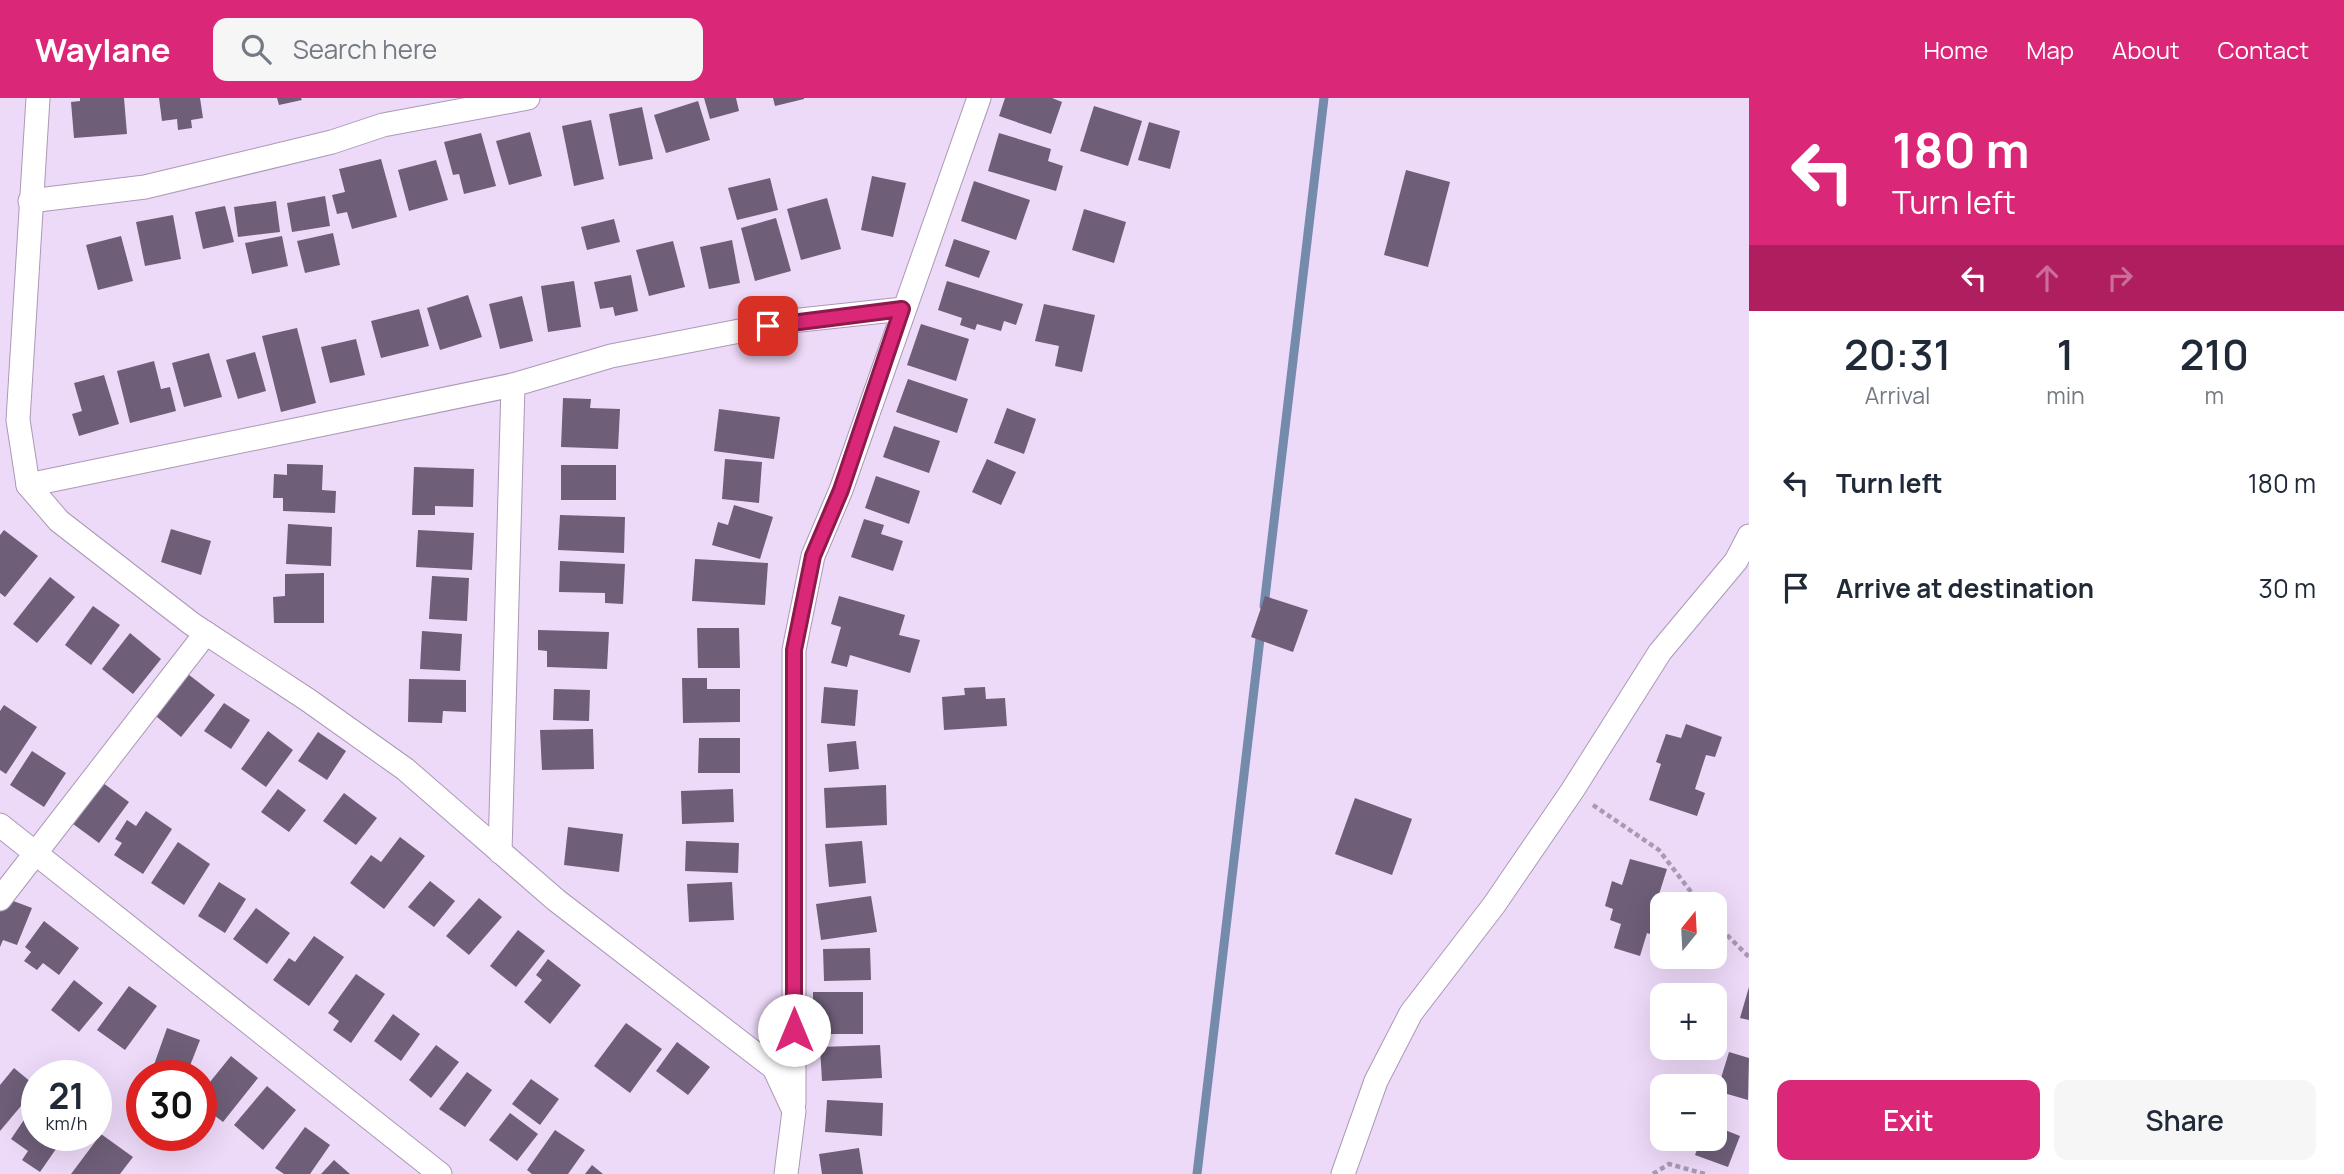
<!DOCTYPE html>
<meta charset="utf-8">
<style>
:root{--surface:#fff;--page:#f6f6f7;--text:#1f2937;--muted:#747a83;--accent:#db2777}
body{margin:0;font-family:Manrope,sans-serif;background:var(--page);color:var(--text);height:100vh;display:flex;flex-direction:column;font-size:26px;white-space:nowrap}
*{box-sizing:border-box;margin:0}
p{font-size:23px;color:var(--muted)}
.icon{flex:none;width:38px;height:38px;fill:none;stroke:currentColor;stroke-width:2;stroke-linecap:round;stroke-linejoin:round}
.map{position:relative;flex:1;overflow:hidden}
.panel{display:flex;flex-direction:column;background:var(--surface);width:595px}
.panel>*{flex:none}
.top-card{background:#db2777;color:#fff;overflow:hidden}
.needle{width:46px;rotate:18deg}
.buttons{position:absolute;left:1650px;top:794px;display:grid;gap:14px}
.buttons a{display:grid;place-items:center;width:77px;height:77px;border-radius:14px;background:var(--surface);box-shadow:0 7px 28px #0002;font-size:35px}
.speed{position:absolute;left:21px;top:962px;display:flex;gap:14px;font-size:35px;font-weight:700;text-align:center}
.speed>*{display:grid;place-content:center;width:91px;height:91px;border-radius:50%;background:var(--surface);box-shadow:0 7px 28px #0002;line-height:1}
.speed small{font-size:18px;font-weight:400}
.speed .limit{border:10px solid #d22;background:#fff;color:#111}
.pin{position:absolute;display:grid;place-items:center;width:60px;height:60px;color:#fff;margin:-30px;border-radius:14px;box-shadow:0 4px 10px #0006}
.me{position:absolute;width:77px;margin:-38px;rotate:0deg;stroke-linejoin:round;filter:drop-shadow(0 0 5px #0008)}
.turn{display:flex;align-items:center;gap:24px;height:147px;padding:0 28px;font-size:32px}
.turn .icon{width:91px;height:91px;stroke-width:2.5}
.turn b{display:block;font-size:49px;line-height:60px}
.lanes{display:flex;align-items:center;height:66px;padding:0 28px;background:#0003;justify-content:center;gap:35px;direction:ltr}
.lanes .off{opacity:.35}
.eta{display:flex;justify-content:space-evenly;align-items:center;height:119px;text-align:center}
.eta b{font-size:42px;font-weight:600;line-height:49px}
.button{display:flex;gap:14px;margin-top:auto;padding:14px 28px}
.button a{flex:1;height:80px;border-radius:14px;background:var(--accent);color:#fff;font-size:28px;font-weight:600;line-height:80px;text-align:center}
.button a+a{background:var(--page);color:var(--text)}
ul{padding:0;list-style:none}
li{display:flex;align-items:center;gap:21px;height:105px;padding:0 28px}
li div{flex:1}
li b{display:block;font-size:26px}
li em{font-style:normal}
header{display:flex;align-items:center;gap:42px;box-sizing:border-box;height:98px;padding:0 35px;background:var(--accent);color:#fff}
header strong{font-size:33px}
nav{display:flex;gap:38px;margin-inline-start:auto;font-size:24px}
.search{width:490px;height:63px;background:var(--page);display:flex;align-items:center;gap:18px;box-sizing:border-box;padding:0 24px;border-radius:14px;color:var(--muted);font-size:26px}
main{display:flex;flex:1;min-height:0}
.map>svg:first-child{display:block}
</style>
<header>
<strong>Waylane</strong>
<div class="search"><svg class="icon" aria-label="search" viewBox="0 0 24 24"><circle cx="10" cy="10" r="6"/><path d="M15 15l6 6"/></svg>Search here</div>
<nav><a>Home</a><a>Map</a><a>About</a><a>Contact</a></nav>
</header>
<main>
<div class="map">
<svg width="1749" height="1076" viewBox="0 0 1749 1076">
<rect width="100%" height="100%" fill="#eddaf9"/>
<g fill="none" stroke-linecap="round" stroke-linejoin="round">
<g stroke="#758bab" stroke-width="9">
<path d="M1264,508L1324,0"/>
<path d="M1197,1076L1261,532"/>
</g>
</g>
<g fill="#6e5e78">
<path d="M80,0H124L127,36L74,40L71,4L80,3Z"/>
<path d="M159,0H200L203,20L191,22L192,30L178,32L177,21L162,23Z"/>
<path d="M277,0H301L302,2L279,7Z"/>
<path d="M704,0H736L739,13L710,21Z"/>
<path d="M773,0H804V1L775,8Z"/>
<path d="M1005,0H1052L1062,4L1051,36L999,18Z"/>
<path d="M698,3L710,42L666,55L654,17Z"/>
<path d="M1094,8L1142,23L1128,68L1080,53Z"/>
<path d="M642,9L653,61L619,68L609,16Z"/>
<path d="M591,22L604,81L574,88L562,28Z"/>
<path d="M1149,24L1180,33L1170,71L1138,62Z"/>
<path d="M530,34L542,78L509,87L496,43Z"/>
<path d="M481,35L496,88L464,96L459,76L453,77L444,44Z"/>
<path d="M999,35L1051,51L1048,63L1063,68L1056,93L988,73Z"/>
<path d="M381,61L397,119L352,131L347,114L337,116L332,97L345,94L339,71Z"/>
<path d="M436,62L448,102L409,113L398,72Z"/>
<path d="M1406,72L1450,84L1428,169L1384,157Z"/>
<path d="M872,78L906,85L893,139L861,132Z"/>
<path d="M770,80L778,112L737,122L728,90Z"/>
<path d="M974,83L1030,102L1016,142L961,123Z"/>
<path d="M325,98L330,128L292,134L287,105Z"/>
<path d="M827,100L841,151L801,162L787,111Z"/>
<path d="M276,103L280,134L238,139L234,109Z"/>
<path d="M225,108L234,144L203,151L195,114Z"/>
<path d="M1084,111L1126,124L1114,165L1072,152Z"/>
<path d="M173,117L181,161L145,168L136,124Z"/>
<path d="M776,120L791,173L755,183L741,130Z"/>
<path d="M614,121L620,144L587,152L581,129Z"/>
<path d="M333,135L340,167L305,175L297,143Z"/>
<path d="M121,138L133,183L98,192L86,147Z"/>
<path d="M282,138L288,168L252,176L245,145Z"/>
<path d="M954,141L990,153L979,180L945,168Z"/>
<path d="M732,142L740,185L709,191L700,149Z"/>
<path d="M673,143L685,189L649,198L636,152Z"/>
<path d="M631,177L638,213L615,218L613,209L600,211L594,184Z"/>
<path d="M574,183L581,229L548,234L541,188Z"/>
<path d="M947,183L1023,206L1016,227L1004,223L1001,233L977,226L975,232L960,227L962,220L938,212Z"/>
<path d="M468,197L482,239L440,252L427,210Z"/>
<path d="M522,198L533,243L500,251L489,206Z"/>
<path d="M1044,206L1095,217L1082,274L1055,268L1059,248L1035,243Z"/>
<path d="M419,211L429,248L381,260L371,223Z"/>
<path d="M921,226L969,241L956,283L907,267Z"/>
<path d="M297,230L316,305L281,314L262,238Z"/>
<path d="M356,241L365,277L330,285L321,249Z"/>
<path d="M255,254L266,293L238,301L226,262Z"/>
<path d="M209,255L222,299L184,309L172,265Z"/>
<path d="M154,263L161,291L170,289L176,313L130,325L117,273Z"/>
<path d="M104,277L119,326L79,338L72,316L82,313L74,285Z"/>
<path d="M908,281L968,301L957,335L896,314Z"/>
<path d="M563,300L591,301L590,310L620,311L618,351L561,349Z"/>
<path d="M1007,310L1036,321L1024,356L994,345Z"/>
<path d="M719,311L780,319L774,361L714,353Z"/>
<path d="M894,328L940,343L929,375L883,359Z"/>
<path d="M725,361L762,364L759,405L722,401Z"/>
<path d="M987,361L1016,374L1001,407L972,394Z"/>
<path d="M287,366L323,367L322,392L336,393L335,415L283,413V400H273L274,376L287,377Z"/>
<rect x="561" y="367" width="55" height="35"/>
<path d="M414,369L474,371L473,409L435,408V417H412Z"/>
<path d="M876,378L920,393L909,426L865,410Z"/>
<path d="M734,407L773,419L760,461L712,447L718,424L728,427Z"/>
<path d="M560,417L625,419L624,455L558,452Z"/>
<path d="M864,421L884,427L881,436L903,443L893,473L851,459Z"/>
<path d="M288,426L332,429L331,468L286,466Z"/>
<path d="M171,431L211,443L201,477L161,464Z"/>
<path d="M4,432L38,458L5,499L0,495V437Z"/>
<path d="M418,432L474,435L472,472L416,469Z"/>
<path d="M695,461L768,465L765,507L692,503Z"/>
<path d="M560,463L625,466L623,506L605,505V495L559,494Z"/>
<path d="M324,475V525H274L273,499L285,498V476Z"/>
<path d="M432,478L469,480L467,523L429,521Z"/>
<path d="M50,479L75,499L37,545L13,526Z"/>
<path d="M839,498L905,517L899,537L920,542L910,575L850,557L847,569L831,565L841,529L831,526Z"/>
<path d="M1265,498L1308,512L1293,554L1251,539Z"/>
<path d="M93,508L120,527L91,567L65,547Z"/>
<path d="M697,530H739L740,570H698Z"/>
<path d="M538,532L609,534L607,571L547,569V553L538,552Z"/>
<path d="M422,533L462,536L460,573L420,571Z"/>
<path d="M130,535L161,561L133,596L102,571Z"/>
<path d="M184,573L215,597L181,639L151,614Z"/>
<path d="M682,580H707V591H740V624L683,625Z"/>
<path d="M409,581L466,582V614L443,613L442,625L408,624Z"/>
<path d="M824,589L858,592L855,628L821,625Z"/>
<path d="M985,589L986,601L1005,600L1007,628L944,632L942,599L965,597L964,590Z"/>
<path d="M554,591L590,592L589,623L553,622Z"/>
<path d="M224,605L250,622L231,651L204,633Z"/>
<path d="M4,607L37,629L6,676L0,672V613Z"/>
<path d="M1686,626L1722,639L1715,659L1706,657L1695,691L1705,695L1697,718L1649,702L1661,666L1656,664L1666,636L1681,640Z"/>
<path d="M593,631L594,671L542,672L540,632Z"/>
<path d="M268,633L293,652L266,689L241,671Z"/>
<path d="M318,634L346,653L327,682L298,663Z"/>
<path d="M699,640H740V675H698Z"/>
<path d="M856,643L859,671L829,674L827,646Z"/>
<path d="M32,653L66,675L44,709L10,687Z"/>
<path d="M99,682L129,704L99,745L69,723Z"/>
<path d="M886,687L887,727L826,730L824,690Z"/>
<path d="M278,691L306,712L289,734L261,714Z"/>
<path d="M733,691L734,724L682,726L681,693Z"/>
<path d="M344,695L377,720L356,747L323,723Z"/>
<path d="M1355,700L1412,721L1392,777L1335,756Z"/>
<path d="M146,713L172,731L143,776L114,757L122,745L115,741L127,722L136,728Z"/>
<path d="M568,729L623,736L619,774L564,767Z"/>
<path d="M400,739L425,758L384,811L350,785L371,757L381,764Z"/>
<path d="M686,743L739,745L738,775L685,773Z"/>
<path d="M862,743L866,785L829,789L825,746Z"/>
<path d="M178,744L210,766L184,807L151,785Z"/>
<path d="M1630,761L1667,771L1655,809L1662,811L1659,839L1647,835L1640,858L1614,850L1621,826L1610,822L1613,811L1605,808L1612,783L1622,787Z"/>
<path d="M430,783L455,803L434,829L408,809Z"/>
<path d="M219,784L246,801L225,835L198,818Z"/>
<path d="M732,784L734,822L689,824L687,786Z"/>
<path d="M0,798L32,810L17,847L3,842L0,849Z"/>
<path d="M871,798L877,834L821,842L816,806Z"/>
<path d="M479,800L502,819L469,857L446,838Z"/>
<path d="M256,810L290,835L267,866L233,841Z"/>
<path d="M44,823L79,850L59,877L43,865L37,872L24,863L31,854L25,849Z"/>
<path d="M518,832L545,853L516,889L490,868Z"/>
<path d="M314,838L344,859L309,908L273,882L289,860L295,864Z"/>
<path d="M870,850L871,882L824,883L823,851Z"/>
<path d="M548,861L581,887L550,926L524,904L542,882L536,877Z"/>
<path d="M356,876L385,896L351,945L333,932L339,923L328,915Z"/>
<path d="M74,882L103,905L79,934L51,912Z"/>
<path d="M129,888L157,908L125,952L97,932Z"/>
<path d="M1749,889V922L1740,920Z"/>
<path d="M813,894H863V936H824L823,925H813Z"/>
<path d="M393,916L420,936L401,963L374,943Z"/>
<path d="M626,925L662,951L630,995L594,968Z"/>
<path d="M167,930L200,942L186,978H150Z"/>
<path d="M677,944L710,969L688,997L656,973Z"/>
<path d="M436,947L459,964L431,1000L409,982Z"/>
<path d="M880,947L882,980L822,983L820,949Z"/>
<path d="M1729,954L1749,960L1748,1002L1717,993Z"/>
<path d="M231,958L258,980L223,1024L202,1008L207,1001L201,995Z"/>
<path d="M14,970L37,989L0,1033V987Z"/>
<path d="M467,974L492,992L465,1029L439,1011Z"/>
<path d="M531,981L559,1001L540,1027L512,1006Z"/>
<path d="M267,988L296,1012L263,1052L234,1027Z"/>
<path d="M827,1002L883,1005L882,1038L825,1034Z"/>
<path d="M30,1013L37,1017V1038H65L40,1074L22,1062L28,1053L11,1041Z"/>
<path d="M510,1015L538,1036L517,1063L489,1042Z"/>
<path d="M1715,1028L1740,1038L1728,1069L1695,1057L1701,1041H1715Z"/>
<path d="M305,1029L330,1047L310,1076H284L275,1070Z"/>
<path d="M555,1032L585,1052L568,1076H532L527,1072Z"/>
<path d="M101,1036L133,1059L120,1076H71Z"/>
<path d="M859,1050L863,1076H822L819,1056Z"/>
<path d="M334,1062L350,1076H321Z"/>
<path d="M592,1067L603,1076H585Z"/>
</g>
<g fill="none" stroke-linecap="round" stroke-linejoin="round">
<defs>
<g id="minor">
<path d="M38,0L18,322L28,387L59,423L192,526L308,602L405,671L556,802L774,970L794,1013L786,1076"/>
<path d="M30,103L145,89L332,44L383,27L528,0"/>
<path d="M28,387L513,287L611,258L791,223L903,211"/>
<path d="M0,727L440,1076"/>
<path d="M500,754L513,287"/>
<path d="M0,801L206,535"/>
<path d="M794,1005V552L813,458L841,392L979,0"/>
<path d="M1343,1076L1376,983L1411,915L1494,807L1572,693L1660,554L1736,463L1749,438"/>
</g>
</defs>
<use href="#minor" stroke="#ab99b6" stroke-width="25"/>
<g stroke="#a99ab2" stroke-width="4.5" stroke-dasharray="5 3.5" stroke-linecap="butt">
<path d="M1593,707L1659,752L1701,807"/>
<path d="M1715,825L1749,859"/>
<path d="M1653,1076L1669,1066L1705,1076"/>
</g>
<use href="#minor" stroke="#fff" stroke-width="23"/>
</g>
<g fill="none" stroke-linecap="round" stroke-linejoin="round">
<defs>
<path id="route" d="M768,228L902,211L841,392L813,458L794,552V932"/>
</defs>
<use href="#route" stroke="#8e194d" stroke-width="18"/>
<use href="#route" stroke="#db2777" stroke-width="12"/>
</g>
</svg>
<div class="buttons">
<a><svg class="needle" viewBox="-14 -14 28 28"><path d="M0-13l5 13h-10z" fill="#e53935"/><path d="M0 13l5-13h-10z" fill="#747a83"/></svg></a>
<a>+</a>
<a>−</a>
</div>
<div class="speed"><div>21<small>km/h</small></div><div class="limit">30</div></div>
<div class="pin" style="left:768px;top:228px;background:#d93025"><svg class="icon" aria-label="arrive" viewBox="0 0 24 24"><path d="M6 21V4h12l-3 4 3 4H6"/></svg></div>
<svg class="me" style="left:794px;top:932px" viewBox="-20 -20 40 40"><circle r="19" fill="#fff"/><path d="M0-13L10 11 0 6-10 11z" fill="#db2777"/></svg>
</div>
<section class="panel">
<div class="top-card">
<div class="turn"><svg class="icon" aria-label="left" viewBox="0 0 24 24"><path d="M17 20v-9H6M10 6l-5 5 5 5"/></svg><div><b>180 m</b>Turn left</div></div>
<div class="lanes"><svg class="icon" aria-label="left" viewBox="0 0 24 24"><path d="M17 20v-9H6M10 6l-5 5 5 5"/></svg><svg class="icon off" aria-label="ahead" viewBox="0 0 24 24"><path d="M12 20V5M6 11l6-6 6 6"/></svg><svg class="icon off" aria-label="right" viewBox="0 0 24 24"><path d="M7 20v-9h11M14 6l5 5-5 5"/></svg></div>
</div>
<div class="eta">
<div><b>20:31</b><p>Arrival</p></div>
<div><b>1</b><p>min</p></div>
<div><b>210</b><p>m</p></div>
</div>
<ul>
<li><svg class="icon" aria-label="left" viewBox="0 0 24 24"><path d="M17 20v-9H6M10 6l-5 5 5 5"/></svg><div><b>Turn left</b></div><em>180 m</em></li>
<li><svg class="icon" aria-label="arrive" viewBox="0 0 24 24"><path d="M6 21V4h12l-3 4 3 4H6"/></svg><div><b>Arrive at destination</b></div><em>30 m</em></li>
</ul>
<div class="button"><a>Exit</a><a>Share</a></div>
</section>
</main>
